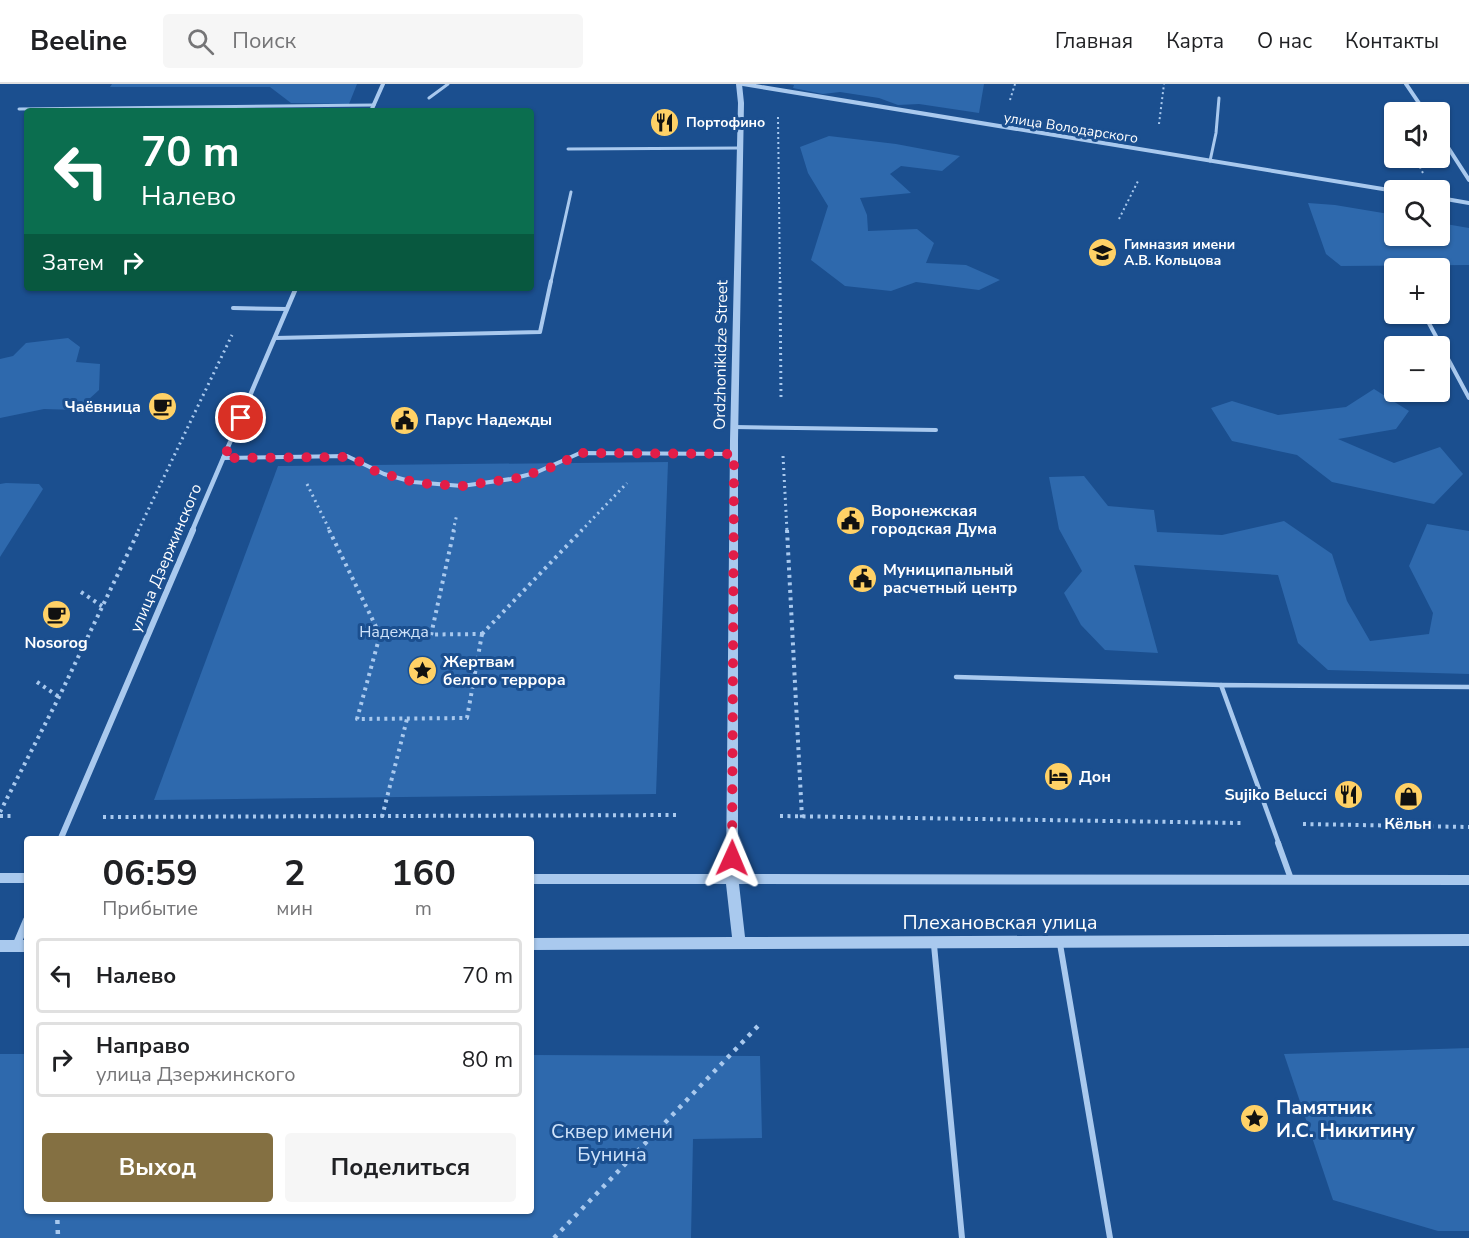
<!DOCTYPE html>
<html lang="ru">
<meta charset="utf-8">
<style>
:root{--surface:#fff;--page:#f6f6f6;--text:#202124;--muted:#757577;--line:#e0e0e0;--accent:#847042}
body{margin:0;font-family:"Nunito Sans",sans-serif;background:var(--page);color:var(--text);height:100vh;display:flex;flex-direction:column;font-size:22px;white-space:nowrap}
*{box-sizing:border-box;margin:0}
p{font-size:20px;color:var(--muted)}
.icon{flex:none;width:33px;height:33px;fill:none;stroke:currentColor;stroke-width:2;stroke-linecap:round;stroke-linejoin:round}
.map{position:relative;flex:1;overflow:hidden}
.side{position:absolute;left:24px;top:752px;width:510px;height:378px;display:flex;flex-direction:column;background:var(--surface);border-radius:6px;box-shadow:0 2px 4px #0004}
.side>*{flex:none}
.top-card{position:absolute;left:24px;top:24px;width:510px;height:183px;border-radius:6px;box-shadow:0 2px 4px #0004;background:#0b6e4f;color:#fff;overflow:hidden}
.tools{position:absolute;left:1384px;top:18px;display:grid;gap:12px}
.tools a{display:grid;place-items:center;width:66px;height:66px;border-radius:6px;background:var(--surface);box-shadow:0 2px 4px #0004;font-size:30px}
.pin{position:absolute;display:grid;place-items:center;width:51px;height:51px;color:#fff;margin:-26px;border:3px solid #fff;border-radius:50%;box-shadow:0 2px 6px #0007}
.me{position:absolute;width:66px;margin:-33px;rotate:1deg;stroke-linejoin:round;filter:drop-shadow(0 0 4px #0008)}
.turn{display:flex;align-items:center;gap:21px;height:126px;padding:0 18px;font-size:27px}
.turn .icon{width:78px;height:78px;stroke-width:2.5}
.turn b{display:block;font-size:42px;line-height:51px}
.then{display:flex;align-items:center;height:57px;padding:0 18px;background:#0003;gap:12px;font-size:22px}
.eta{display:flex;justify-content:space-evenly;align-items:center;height:102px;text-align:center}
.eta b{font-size:36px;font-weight:700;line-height:42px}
.button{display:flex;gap:12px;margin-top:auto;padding:12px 18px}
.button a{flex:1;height:69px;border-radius:6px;background:var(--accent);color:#fff;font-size:24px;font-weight:700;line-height:69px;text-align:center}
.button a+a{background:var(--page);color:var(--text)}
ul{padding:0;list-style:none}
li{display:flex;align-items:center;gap:18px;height:75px;margin:0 12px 9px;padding:0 6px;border:3px solid var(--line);border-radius:6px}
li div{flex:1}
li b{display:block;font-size:22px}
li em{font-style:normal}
header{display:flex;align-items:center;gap:36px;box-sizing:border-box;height:84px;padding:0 30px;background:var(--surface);border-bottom:2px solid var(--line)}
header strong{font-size:28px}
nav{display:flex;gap:33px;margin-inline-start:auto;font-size:21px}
.search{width:420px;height:54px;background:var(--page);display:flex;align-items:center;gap:15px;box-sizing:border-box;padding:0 21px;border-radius:6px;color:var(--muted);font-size:22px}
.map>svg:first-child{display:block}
</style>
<header>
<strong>Beeline</strong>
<div class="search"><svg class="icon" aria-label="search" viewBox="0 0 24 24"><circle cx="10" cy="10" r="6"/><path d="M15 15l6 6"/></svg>Поиск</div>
<nav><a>Главная</a><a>Карта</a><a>О нас</a><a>Контакты</a></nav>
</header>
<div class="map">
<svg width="1469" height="1154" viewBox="0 0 1469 1154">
<rect width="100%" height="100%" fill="#1b4f8f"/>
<g fill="#2e69ad">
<path d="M112,0H357L349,20L291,19L270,3H110Z"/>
<path d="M787,0H984L979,29L919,20L898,21L879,14L840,8L823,10L793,4L794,1Z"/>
<path d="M829,52L896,60L960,72L942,87L901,82L890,90L911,109L860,114L867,131L868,147L917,145L934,159L926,179L966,181L1000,196L979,206L916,198L891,207L845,202L811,176L828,122L808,89L800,63Z"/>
<path d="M1308,119L1335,121L1395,131V152H1440V139L1469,144V181L1341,182L1326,170Z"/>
<path d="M68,254L80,263L76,278L100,280L99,306L77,326L44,325L0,334V275L13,272L26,259Z"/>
<path d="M1374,305L1409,327L1396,345L1338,355L1394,379L1440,363L1463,390L1434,420L1332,398L1297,371L1232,357L1211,324L1232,317L1278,331L1346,323Z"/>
<path d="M668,378L656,710L154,716L278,382Z"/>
<path d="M1084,392L1108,422L1154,426L1157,448L1222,451L1284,437L1332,470L1347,517L1370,557L1429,550L1433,529L1409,482L1427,440L1469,447V590L1328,586L1298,559L1278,491L1134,481L1158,569L1105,566L1081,541L1064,509L1082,487L1059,445L1049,393Z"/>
<path d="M6,399L39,400L43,405L0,473V400Z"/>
<path d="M1469,964V1147H1438L1333,1116L1284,970Z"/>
<path d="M0,970H27V1126H531V971L760,972L762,1054L693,1055L691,1154H0Z"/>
</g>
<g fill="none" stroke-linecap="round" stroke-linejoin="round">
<g stroke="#a9c9ee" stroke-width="2" stroke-dasharray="2 3" stroke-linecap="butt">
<path d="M1010,16L1015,0"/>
<path d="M778,33L780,198"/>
<path d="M1159,40L1164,0"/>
<path d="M1415,74L1424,91"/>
<path d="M1119,135L1139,95"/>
</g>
<g stroke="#a9c9ee" stroke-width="3" stroke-dasharray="2 4" stroke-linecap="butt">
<path d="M780,197L781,316"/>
<path d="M783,372L787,447"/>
<path d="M307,400L330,447"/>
<path d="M138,447L232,251"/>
<path d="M453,447L457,430"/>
<path d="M581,447L627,399"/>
</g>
<g stroke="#a9c9ee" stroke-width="4" stroke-dasharray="3 4.5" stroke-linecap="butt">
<path d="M329,446L380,551"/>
<path d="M787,446L802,734"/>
<path d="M81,508L102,522"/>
<path d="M482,550L467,634L357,635L380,551Z"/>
<path d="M482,550L582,446"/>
<path d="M431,551L454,446"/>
<path d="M37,598L59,613"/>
<path d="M0,728L59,613L139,446"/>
<path d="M0,732H15"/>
<path d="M780,732L1241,739"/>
<path d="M103,733L679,731"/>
<path d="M382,733L407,635"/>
<path d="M1303,740L1469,743"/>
</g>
<g stroke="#a9c9ee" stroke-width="4.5" stroke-dasharray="4 6" stroke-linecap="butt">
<path d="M57,1126L58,1154"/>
<path d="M554,1154L759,941"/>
</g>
<g stroke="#a9c9ee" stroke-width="3">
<path d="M429,14L448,0"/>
<path d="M19,25L374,21"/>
<path d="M568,65L741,64"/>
<path d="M1210,77L1216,49L1219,14"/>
<path d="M551,198L571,108"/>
</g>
<g stroke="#a9c9ee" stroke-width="4">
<path d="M233,224L287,225"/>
<path d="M1424,230L1469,314"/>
<path d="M275,254L540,248L551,197"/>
<path d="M734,343L936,346"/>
<path d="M223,374L347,372L384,390L413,398L462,402L511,395L535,389L580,369L734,370"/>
</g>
<g stroke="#a9c9ee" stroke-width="4.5">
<path d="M956,593L1221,601"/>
<path d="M1279,760L1221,601L1469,603"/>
</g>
<g stroke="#a9c9ee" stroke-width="6">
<path d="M1278,759L1291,795"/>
<path d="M1060,860L1110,1154"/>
<path d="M934,861L962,1154"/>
</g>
<g stroke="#a9c9ee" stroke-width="4">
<path d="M743,0L1395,107"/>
<path d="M1406,0L1425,28"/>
<path d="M371,27L383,0"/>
<path d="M1440,51L1469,96"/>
<path d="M1440,114L1469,119"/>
</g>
<path stroke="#a9c9ee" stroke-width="4.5" d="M192,447L296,204"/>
<path stroke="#a9c9ee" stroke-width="6" d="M61,754L193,446"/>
<path stroke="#a9c9ee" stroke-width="8" d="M16,862L27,836"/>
<g fill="#a9c9ee" fill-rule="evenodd">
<path d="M736,0H742L744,19L738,357V790L1469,791V801L739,800L745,853L1469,850V862L531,866V854L732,853L726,800H531V790H726L730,357L738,19Z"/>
<rect x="0" y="789" width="27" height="10"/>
<rect x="0" y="856" width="27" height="12"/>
</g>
</g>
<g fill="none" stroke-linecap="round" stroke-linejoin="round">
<path stroke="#e11d48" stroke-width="10" stroke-dasharray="0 18" d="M241,334L224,374L352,373L375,387L405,396L428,400L462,402L518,394L558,381L580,369L734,370L732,774"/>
</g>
<defs>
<symbol id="restaurant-disc" viewBox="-11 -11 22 22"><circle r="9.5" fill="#ffd166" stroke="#1b4f8f"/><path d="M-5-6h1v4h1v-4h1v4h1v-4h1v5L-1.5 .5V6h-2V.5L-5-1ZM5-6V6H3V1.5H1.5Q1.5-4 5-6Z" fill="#111"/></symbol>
<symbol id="school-disc" viewBox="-11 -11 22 22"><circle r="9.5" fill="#ffd166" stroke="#1b4f8f"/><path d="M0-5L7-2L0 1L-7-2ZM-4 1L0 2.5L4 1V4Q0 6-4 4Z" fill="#111"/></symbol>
<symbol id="cafe-disc" viewBox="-11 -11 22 22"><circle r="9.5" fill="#ffd166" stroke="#1b4f8f"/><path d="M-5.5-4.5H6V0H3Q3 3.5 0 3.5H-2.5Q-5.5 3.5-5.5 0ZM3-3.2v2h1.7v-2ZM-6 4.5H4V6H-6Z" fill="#111"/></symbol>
<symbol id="civic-disc" viewBox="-11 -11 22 22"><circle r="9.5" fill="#ffd166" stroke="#1b4f8f"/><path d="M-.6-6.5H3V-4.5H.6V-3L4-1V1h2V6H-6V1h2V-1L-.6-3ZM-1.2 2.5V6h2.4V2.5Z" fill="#111"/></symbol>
<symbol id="sight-disc" viewBox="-11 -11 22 22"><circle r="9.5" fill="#ffd166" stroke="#1b4f8f"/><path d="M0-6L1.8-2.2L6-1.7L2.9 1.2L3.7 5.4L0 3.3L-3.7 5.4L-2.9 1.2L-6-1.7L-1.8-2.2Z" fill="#111"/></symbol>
<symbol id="hotel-disc" viewBox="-11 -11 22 22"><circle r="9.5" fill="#ffd166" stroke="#1b4f8f"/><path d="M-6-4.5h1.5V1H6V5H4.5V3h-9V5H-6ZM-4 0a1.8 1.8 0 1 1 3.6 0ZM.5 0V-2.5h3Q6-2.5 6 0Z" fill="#111"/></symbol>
<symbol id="shop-disc" viewBox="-11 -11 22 22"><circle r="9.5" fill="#ffd166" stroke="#1b4f8f"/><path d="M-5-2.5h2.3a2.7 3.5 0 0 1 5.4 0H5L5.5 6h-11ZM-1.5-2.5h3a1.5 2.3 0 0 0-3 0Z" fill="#111"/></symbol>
</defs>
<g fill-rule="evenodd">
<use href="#restaurant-disc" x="648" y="22" width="33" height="33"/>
<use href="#school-disc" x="1086" y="152" width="33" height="33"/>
<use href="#cafe-disc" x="146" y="306" width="33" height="33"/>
<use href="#civic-disc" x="388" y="320" width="33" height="33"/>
<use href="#civic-disc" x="834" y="420" width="33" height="33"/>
<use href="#civic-disc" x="846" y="478" width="33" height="33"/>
<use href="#cafe-disc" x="40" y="514" width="33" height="33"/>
<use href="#sight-disc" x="406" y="570" width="33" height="33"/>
<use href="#hotel-disc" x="1042" y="676" width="33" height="33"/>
<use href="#restaurant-disc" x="1332" y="694" width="33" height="33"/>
<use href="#shop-disc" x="1392" y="696" width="33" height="33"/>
<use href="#sight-disc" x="1238" y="1018" width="33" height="33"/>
</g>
<g text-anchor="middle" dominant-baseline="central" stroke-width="6" stroke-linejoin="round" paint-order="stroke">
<g font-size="14" font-weight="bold" fill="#fff" stroke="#1b4f8f" text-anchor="start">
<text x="686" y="38">Портофино</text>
<text x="1124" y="160">Гимназия имени<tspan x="1124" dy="16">А.В. Кольцова</tspan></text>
</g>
<g font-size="14" fill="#fff" stroke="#1b4f8f">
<text transform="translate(1071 44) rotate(9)">улица Володарского</text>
</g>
<g font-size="16" fill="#fff" stroke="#1b4f8f">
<text transform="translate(721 271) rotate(-89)">Ordzhonikidze Street</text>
<text transform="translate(166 474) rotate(-67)">улица Дзержинского</text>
</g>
<g font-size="16" font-weight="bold" fill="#fff" stroke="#1b4f8f" text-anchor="start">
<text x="141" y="323" text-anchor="end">Чаёвница</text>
<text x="425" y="336">Парус Надежды</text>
<text x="871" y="427">Воронежская<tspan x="871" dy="18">городская Дума</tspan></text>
<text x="883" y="486">Муниципальный<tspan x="883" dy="18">расчетный центр</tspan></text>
<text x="56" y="559" text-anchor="middle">Nosorog</text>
<text x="443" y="578">Жертвам<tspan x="443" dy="18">белого террора</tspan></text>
<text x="1079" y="693">Дон</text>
<text x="1327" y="711" text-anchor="end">Sujiko Belucci</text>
<text x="1408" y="740" text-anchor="middle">Кёльн</text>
</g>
<g font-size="16" fill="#cfe3fa" stroke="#1b4f8f">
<text x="394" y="548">Надежда</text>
</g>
<g font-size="20" fill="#fff" stroke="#1b4f8f">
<text x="1000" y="838">Плехановская улица</text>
</g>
<g font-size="20" font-weight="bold" fill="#fff" stroke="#1b4f8f" text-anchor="start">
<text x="1276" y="1023">Памятник<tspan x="1276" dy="23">И.С. Никитину</tspan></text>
</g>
<g font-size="20" fill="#cfe3fa" stroke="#1b4f8f">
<text x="612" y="1047">Cквер имени<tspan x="612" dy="23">Бунина</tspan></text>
</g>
</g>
</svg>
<div class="tools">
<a><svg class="icon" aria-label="sound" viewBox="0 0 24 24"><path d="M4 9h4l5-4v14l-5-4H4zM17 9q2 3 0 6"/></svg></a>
<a><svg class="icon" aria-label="search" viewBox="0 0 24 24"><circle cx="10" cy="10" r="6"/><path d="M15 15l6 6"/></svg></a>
<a>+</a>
<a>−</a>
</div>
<div class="pin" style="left:241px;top:334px;background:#d93025"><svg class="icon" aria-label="arrive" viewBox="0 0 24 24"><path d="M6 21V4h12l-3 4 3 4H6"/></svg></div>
<svg class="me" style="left:732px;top:774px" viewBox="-20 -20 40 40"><path d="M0-17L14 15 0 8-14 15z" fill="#e11d48" stroke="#fff" stroke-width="4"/></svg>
<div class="top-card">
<div class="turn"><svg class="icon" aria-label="left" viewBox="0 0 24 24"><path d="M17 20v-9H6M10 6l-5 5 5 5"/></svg><div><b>70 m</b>Налево</div></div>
<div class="then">Затем<svg class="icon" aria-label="right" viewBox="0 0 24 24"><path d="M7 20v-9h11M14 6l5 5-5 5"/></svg></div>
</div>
<section class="side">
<div class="eta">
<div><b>06:59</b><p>Прибытие</p></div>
<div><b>2</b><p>мин</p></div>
<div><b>160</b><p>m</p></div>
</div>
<ul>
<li><svg class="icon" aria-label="left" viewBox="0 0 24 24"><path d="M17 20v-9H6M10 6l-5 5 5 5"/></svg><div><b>Налево</b></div><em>70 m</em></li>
<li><svg class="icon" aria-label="right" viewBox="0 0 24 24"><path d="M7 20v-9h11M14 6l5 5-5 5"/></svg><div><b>Направо</b><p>улица Дзержинского</p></div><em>80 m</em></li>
</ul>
<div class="button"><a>Выход</a><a>Поделиться</a></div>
</section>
</div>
